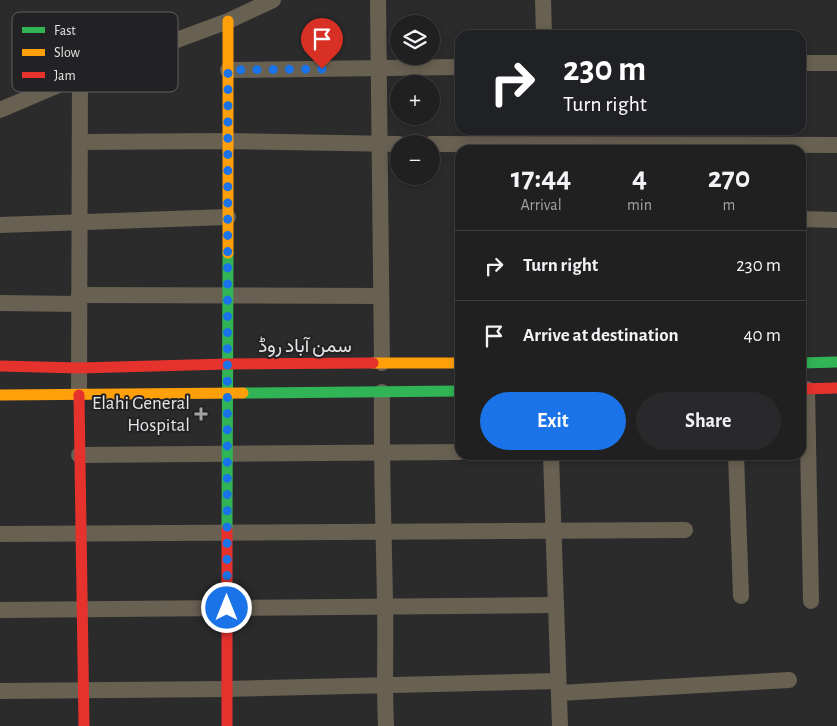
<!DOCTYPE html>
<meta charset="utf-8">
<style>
:root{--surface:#212021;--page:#29282a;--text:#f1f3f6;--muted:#a2a3a5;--line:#3e3e3f;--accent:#1a73e8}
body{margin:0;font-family:"Alegreya Sans",Vazirmatn,sans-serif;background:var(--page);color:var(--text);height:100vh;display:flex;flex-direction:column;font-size:19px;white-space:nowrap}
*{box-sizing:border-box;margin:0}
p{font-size:16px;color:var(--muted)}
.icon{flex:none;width:28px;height:28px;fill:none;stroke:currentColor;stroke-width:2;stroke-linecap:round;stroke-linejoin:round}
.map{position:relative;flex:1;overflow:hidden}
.drawer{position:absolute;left:455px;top:145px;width:351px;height:315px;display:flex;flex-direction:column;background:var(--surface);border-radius:15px;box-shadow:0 2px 8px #0003,0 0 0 1px var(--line)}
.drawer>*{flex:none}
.top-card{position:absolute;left:455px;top:30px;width:351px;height:105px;border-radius:15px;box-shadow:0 2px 8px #0003,0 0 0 1px var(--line);background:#202124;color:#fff;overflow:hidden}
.fabs{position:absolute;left:390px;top:15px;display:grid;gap:10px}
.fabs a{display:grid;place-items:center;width:50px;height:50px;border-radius:50%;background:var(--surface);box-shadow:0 2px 8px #0003,0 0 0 1px var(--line);font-size:25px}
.pin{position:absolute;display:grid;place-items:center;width:42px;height:42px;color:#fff;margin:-51px -21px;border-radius:50% 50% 50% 0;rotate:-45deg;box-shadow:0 0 5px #0007}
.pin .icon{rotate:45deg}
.me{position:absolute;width:55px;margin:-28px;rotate:0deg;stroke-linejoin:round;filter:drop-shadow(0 0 4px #0008)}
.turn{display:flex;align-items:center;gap:18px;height:105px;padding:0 25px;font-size:22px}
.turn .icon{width:65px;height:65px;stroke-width:2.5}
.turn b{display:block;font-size:35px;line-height:42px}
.eta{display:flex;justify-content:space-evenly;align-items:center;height:85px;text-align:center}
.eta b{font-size:30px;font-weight:600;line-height:35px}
.cta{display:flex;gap:10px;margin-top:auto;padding:10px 25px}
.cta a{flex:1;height:58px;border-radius:30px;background:var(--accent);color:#fff;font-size:20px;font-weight:600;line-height:58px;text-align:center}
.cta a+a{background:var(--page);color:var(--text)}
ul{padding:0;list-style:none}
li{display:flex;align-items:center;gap:15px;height:70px;padding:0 25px;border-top:1px solid var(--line)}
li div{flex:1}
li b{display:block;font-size:19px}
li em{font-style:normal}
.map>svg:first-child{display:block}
</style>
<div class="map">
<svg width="837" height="726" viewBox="0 0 837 726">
<rect width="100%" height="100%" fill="#2c2b2c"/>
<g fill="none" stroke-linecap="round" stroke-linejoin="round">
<g stroke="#686051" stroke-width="16">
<path d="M378,0L382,363"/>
<path d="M543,0L544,35"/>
<path d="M801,63H837"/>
<path d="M228,70L460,67"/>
<path d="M0,110L80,76L228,21L273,0"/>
<path d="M80,142L227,141L399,144"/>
<path d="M431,144L837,145"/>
<path d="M801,219L837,220"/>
<path d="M0,225L228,217"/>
<path d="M79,295L381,296"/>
<path d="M0,303L79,304"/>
<path d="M807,389L811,601"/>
<path d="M382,392C381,463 384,534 385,604C386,645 384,685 386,726"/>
<path d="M79,395L80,76"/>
<path d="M79,455L460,452"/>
<path d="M551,455L560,726"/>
<path d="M736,455L741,596"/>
<path d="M0,534L685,530"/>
<path d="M0,610L556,605"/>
<path d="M0,691L227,689L558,681"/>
<path d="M559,693L789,680"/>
</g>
<g stroke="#30b455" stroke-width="11">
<path d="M801,363L837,362"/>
<path d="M243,393L460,391"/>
<path d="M227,529L228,253"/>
</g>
<g stroke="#ff9f0a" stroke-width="11">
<path d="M228,253V21"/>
<path d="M373,363H460"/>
<path d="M0,395L243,393"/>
</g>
<g stroke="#e5322d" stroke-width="11">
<path d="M0,366L79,368L228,364L373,363"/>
<path d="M801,389L837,388"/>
<path d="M79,395L84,726"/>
<path d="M227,726V529"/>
</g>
</g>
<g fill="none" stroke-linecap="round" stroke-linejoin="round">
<path stroke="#1a73e8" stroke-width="9" stroke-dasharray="0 16.2" d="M227,608L228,70L322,69"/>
</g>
<path fill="#a4a3a5" stroke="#222123" stroke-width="2" d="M198.5 406.5h5v5h5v5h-5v5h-5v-5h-5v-5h5z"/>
<g text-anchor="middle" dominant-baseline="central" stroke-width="4" stroke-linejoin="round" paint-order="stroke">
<g font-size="19" fill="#e5e4e6" stroke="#222123">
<text x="305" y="346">سمن آباد روڈ</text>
</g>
<g font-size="19" fill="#e5e4e6" stroke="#222123" text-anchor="end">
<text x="190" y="403">Elahi General<tspan x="190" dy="22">Hospital</tspan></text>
</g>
</g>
<rect x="12" y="12" width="166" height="80" rx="8" fill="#222123" stroke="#5c5c5e" stroke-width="1"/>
<rect x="22" y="27" width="23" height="6" fill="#30b455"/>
<rect x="22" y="49" width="23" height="7" fill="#ff9f0a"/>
<rect x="22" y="72" width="23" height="6" fill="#e5322d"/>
<g font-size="14" fill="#e5e4e6">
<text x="54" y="35">Fast</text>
<text x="54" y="57">Slow</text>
<text x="54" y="80">Jam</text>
</g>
</svg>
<div class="fabs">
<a><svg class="icon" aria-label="layers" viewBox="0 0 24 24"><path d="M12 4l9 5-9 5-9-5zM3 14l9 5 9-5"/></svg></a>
<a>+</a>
<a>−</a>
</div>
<div class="pin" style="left:322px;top:69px;background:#d93025"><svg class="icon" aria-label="arrive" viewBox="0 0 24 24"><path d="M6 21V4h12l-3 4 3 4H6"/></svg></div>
<svg class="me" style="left:227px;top:608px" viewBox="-20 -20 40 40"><circle r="17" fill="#1a73e8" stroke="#fff" stroke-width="3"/><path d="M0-11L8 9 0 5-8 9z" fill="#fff"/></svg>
<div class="top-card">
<div class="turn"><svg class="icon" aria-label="right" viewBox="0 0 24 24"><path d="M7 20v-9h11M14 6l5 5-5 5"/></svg><div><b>230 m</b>Turn right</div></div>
</div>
<section class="drawer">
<div class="eta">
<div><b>17:44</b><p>Arrival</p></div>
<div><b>4</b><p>min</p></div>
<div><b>270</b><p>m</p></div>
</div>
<ul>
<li><svg class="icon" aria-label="right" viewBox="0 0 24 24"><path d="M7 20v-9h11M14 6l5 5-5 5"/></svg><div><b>Turn right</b></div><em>230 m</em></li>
<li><svg class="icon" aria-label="arrive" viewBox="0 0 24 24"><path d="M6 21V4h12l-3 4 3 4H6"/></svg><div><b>Arrive at destination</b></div><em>40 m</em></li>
</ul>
<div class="cta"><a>Exit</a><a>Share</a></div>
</section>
</div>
